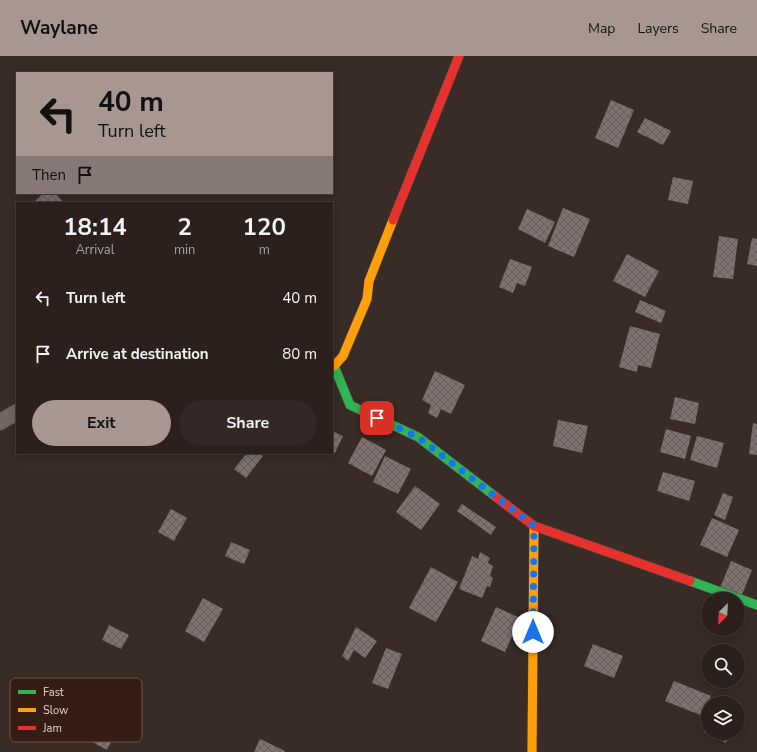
<!DOCTYPE html>
<style>
:root{--surface:#2b201c;--page:#332825;--text:#f1f3f6;--muted:#a6a3a3;--line:#473e3b;--accent:#a89791}
body{margin:0;font-family:"Nunito Sans",sans-serif;background:var(--page);color:var(--text);height:100vh;display:flex;flex-direction:column;font-size:15px;white-space:nowrap}
*{box-sizing:border-box;margin:0}
p{font-size:13px;color:var(--muted)}
.icon{flex:none;width:22px;height:22px;fill:none;stroke:currentColor;stroke-width:2;stroke-linecap:round;stroke-linejoin:round}
.map{position:relative;flex:1;overflow:hidden}
.drawer{position:absolute;left:16px;top:146px;width:317px;height:252px;display:flex;flex-direction:column;background:var(--surface);border-radius:0px;box-shadow:0 2px 10px #0003,0 0 0 1px var(--line)}
.drawer>*{flex:none}
.top-card{position:absolute;left:16px;top:16px;width:317px;height:122px;border-radius:0px;box-shadow:0 2px 10px #0003,0 0 0 1px var(--line);background:#a89791;color:#111;overflow:hidden}
.needle{width:26px;rotate:204deg}
.fabs{position:absolute;left:701px;top:536px;display:grid;gap:8px}
.fabs a{display:grid;place-items:center;width:44px;height:44px;border-radius:50%;background:var(--surface);box-shadow:0 2px 10px #0003,0 0 0 1px var(--line);font-size:20px}
.pin{position:absolute;display:grid;place-items:center;width:34px;height:34px;color:#fff;margin:-17px;border-radius:8px;box-shadow:0 2px 6px #0006}
.me{position:absolute;width:44px;margin:-22px;rotate:0deg;stroke-linejoin:round;filter:drop-shadow(0 0 3px #0008)}
.turn{display:flex;align-items:center;gap:14px;height:84px;padding:0 16px;font-size:18px}
.turn .icon{width:52px;height:52px;stroke-width:2.5}
.turn b{display:block;font-size:28px;line-height:34px}
.then{display:flex;align-items:center;height:38px;padding:0 16px;background:#0003;gap:8px;font-size:15px}
.eta{display:flex;justify-content:space-evenly;align-items:center;height:68px;text-align:center}
.eta b{font-size:24px;font-weight:700;line-height:28px}
.button{display:flex;gap:8px;margin-top:auto;padding:8px 16px}
.button a{flex:1;height:46px;border-radius:24px;background:var(--accent);color:#111;font-size:16px;font-weight:700;line-height:46px;text-align:center}
.button a+a{background:var(--page);color:var(--text)}
ul{padding:0;list-style:none}
li{display:flex;align-items:center;gap:12px;height:56px;padding:0 16px}
li div{flex:1}
li b{display:block;font-size:15px}
li em{font-style:normal}
header{display:flex;align-items:center;gap:24px;box-sizing:border-box;height:56px;padding:0 20px;background:var(--accent);color:#111}
header strong{font-size:19px}
nav{display:flex;gap:22px;margin-inline-start:auto;font-size:14px}
.map>svg:first-child{display:block}
</style>
<header>
<strong>Waylane</strong>
<nav><a>Map</a><a>Layers</a><a>Share</a></nav>
</header>
<div class="map">
<svg width="757" height="696" viewBox="0 0 757 696">
<defs>
<pattern id="building-cross-hatch" width="8" height="8" patternUnits="userSpaceOnUse"><rect width="8" height="8" fill="#7f736f"/><path d="M0 0l8 8M0 8l8-8" fill="none" stroke="#675e5b"/></pattern>
</defs>
<rect width="100%" height="100%" fill="#392b26"/>
<g fill="url(#building-cross-hatch)">
<path d="M611,44L634,54L618,92L595,82Z"/>
<path d="M645,62L671,75L663,89L637,76Z"/>
<path d="M673,121L693,125L688,148L668,144Z"/>
<path d="M44,137H55L64,147H33Z"/>
<path d="M563,152L590,163L574,201L548,190Z"/>
<path d="M527,153L555,166L545,187L518,173Z"/>
<path d="M719,180L738,183L733,223L713,221Z"/>
<path d="M752,182L757,183V210L747,208Z"/>
<path d="M627,198L659,215L645,241L613,225Z"/>
<path d="M510,203L532,211L525,230L517,227L513,237L499,231Z"/>
<path d="M640,244L666,255L661,267L635,256Z"/>
<path d="M630,270L660,278L651,312L638,309L637,316L619,311Z"/>
<path d="M435,315L465,329L451,358L441,353L437,362L428,357L431,349L422,344Z"/>
<path d="M675,341L699,347L695,368L670,363Z"/>
<path d="M558,364L588,370L582,397L553,390Z"/>
<path d="M753,367L757,368V399L749,398Z"/>
<path d="M666,373L691,380L685,403L660,396Z"/>
<path d="M332,375L343,380L335,397L332,396Z"/>
<path d="M697,380L724,387L717,412L690,404Z"/>
<path d="M362,381L386,394L372,420L348,407Z"/>
<path d="M247,397H259L263,400L246,422L234,413Z"/>
<path d="M385,400L411,413L398,438L373,426Z"/>
<path d="M663,416L695,425L689,445L657,435Z"/>
<path d="M415,430L440,448L421,474L396,456Z"/>
<path d="M723,437L733,441L725,464L714,459Z"/>
<path d="M462,448L496,471L491,479L457,455Z"/>
<path d="M171,453L187,462L174,485L158,476Z"/>
<path d="M712,462L739,474L727,501L700,489Z"/>
<path d="M231,486L250,494L244,508L225,500Z"/>
<path d="M480,496L490,502L488,507L493,510L490,520L493,522L490,531L487,530L482,542L459,533L472,500L478,503Z"/>
<path d="M731,505L752,514L741,541L720,532Z"/>
<path d="M431,511L458,526L436,566L409,552Z"/>
<path d="M203,542L223,553L204,586L185,575Z"/>
<path d="M496,551L520,562L505,596L481,585Z"/>
<path d="M109,569L129,579L121,593L102,584Z"/>
<path d="M356,571L377,585L365,602L354,594L348,605L342,600Z"/>
<path d="M593,588L623,600L614,622L584,610Z"/>
<path d="M386,592L402,598L388,633L372,627Z"/>
<path d="M674,625L711,640L703,660L665,645Z"/>
<path d="M99,654L121,666L107,694L85,682Z"/>
<path d="M708,668V677H731L726,687L704,676Z"/>
<path d="M260,683L285,695L284,696H254Z"/>
</g>
<g fill="none" stroke-linecap="round" stroke-linejoin="round">
<defs>
<path id="street" d="M0,366L17,356"/>
<g id="fast">
<path d="M332,309L334,310L350,349L418,381L496,441"/>
<path d="M690,525L757,549"/>
</g>
<g id="slow">
<path d="M334,310L343,300L367,243L369,225L393,164"/>
<path d="M532,696L534,470"/>
</g>
<g id="jam">
<path d="M393,164L459,0"/>
<path d="M496,441L534,470L690,525"/>
</g>
</defs>
<use href="#street" stroke="#564944" stroke-width="17"/>
<use href="#fast" stroke="#564944" stroke-width="10"/>
<use href="#slow" stroke="#564944" stroke-width="10"/>
<use href="#jam" stroke="#564944" stroke-width="10"/>
<use href="#street" stroke="#706662" stroke-width="16"/>
<use href="#fast" stroke="#30b455" stroke-width="9"/>
<use href="#slow" stroke="#ff9f0a" stroke-width="9"/>
<use href="#jam" stroke="#e5322d" stroke-width="9"/>
</g>
<g fill="none" stroke-linecap="round" stroke-linejoin="round">
<path stroke="#1a73e8" stroke-width="7" stroke-dasharray="0 12.6" d="M377,362L418,381L534,470L533,576"/>
</g>
<rect x="10" y="622" width="132" height="64" rx="6" fill="#361d14" stroke="#6a534b" stroke-width="1"/>
<rect x="18" y="634" width="18" height="4" fill="#30b455"/>
<rect x="18" y="652" width="18" height="4" fill="#ff9f0a"/>
<rect x="18" y="670" width="18" height="4" fill="#e5322d"/>
<g font-size="11" fill="#e3d1cb">
<text x="43" y="640">Fast</text>
<text x="43" y="658">Slow</text>
<text x="43" y="676">Jam</text>
</g>
</svg>
<div class="fabs">
<a><svg class="needle" viewBox="-14 -14 28 28"><path d="M0-13l5 13h-10z" fill="#e53935"/><path d="M0 13l5-13h-10z" fill="#a6a3a3"/></svg></a>
<a><svg class="icon" aria-label="search" viewBox="0 0 24 24"><circle cx="10" cy="10" r="6"/><path d="M15 15l6 6"/></svg></a>
<a><svg class="icon" aria-label="layers" viewBox="0 0 24 24"><path d="M12 4l9 5-9 5-9-5zM3 14l9 5 9-5"/></svg></a>
</div>
<div class="pin" style="left:377px;top:362px;background:#d93025"><svg class="icon" aria-label="arrive" viewBox="0 0 24 24"><path d="M6 21V4h12l-3 4 3 4H6"/></svg></div>
<svg class="me" style="left:533px;top:576px" viewBox="-20 -20 40 40"><circle r="19" fill="#fff"/><path d="M0-13L10 11 0 6-10 11z" fill="#1a73e8"/></svg>
<div class="top-card">
<div class="turn"><svg class="icon" aria-label="left" viewBox="0 0 24 24"><path d="M17 20v-9H6M10 6l-5 5 5 5"/></svg><div><b>40 m</b>Turn left</div></div>
<div class="then">Then<svg class="icon" aria-label="arrive" viewBox="0 0 24 24"><path d="M6 21V4h12l-3 4 3 4H6"/></svg></div>
</div>
<section class="drawer">
<div class="eta">
<div><b>18:14</b><p>Arrival</p></div>
<div><b>2</b><p>min</p></div>
<div><b>120</b><p>m</p></div>
</div>
<ul>
<li><svg class="icon" aria-label="left" viewBox="0 0 24 24"><path d="M17 20v-9H6M10 6l-5 5 5 5"/></svg><div><b>Turn left</b></div><em>40 m</em></li>
<li><svg class="icon" aria-label="arrive" viewBox="0 0 24 24"><path d="M6 21V4h12l-3 4 3 4H6"/></svg><div><b>Arrive at destination</b></div><em>80 m</em></li>
</ul>
<div class="button"><a>Exit</a><a>Share</a></div>
</section>
</div>
